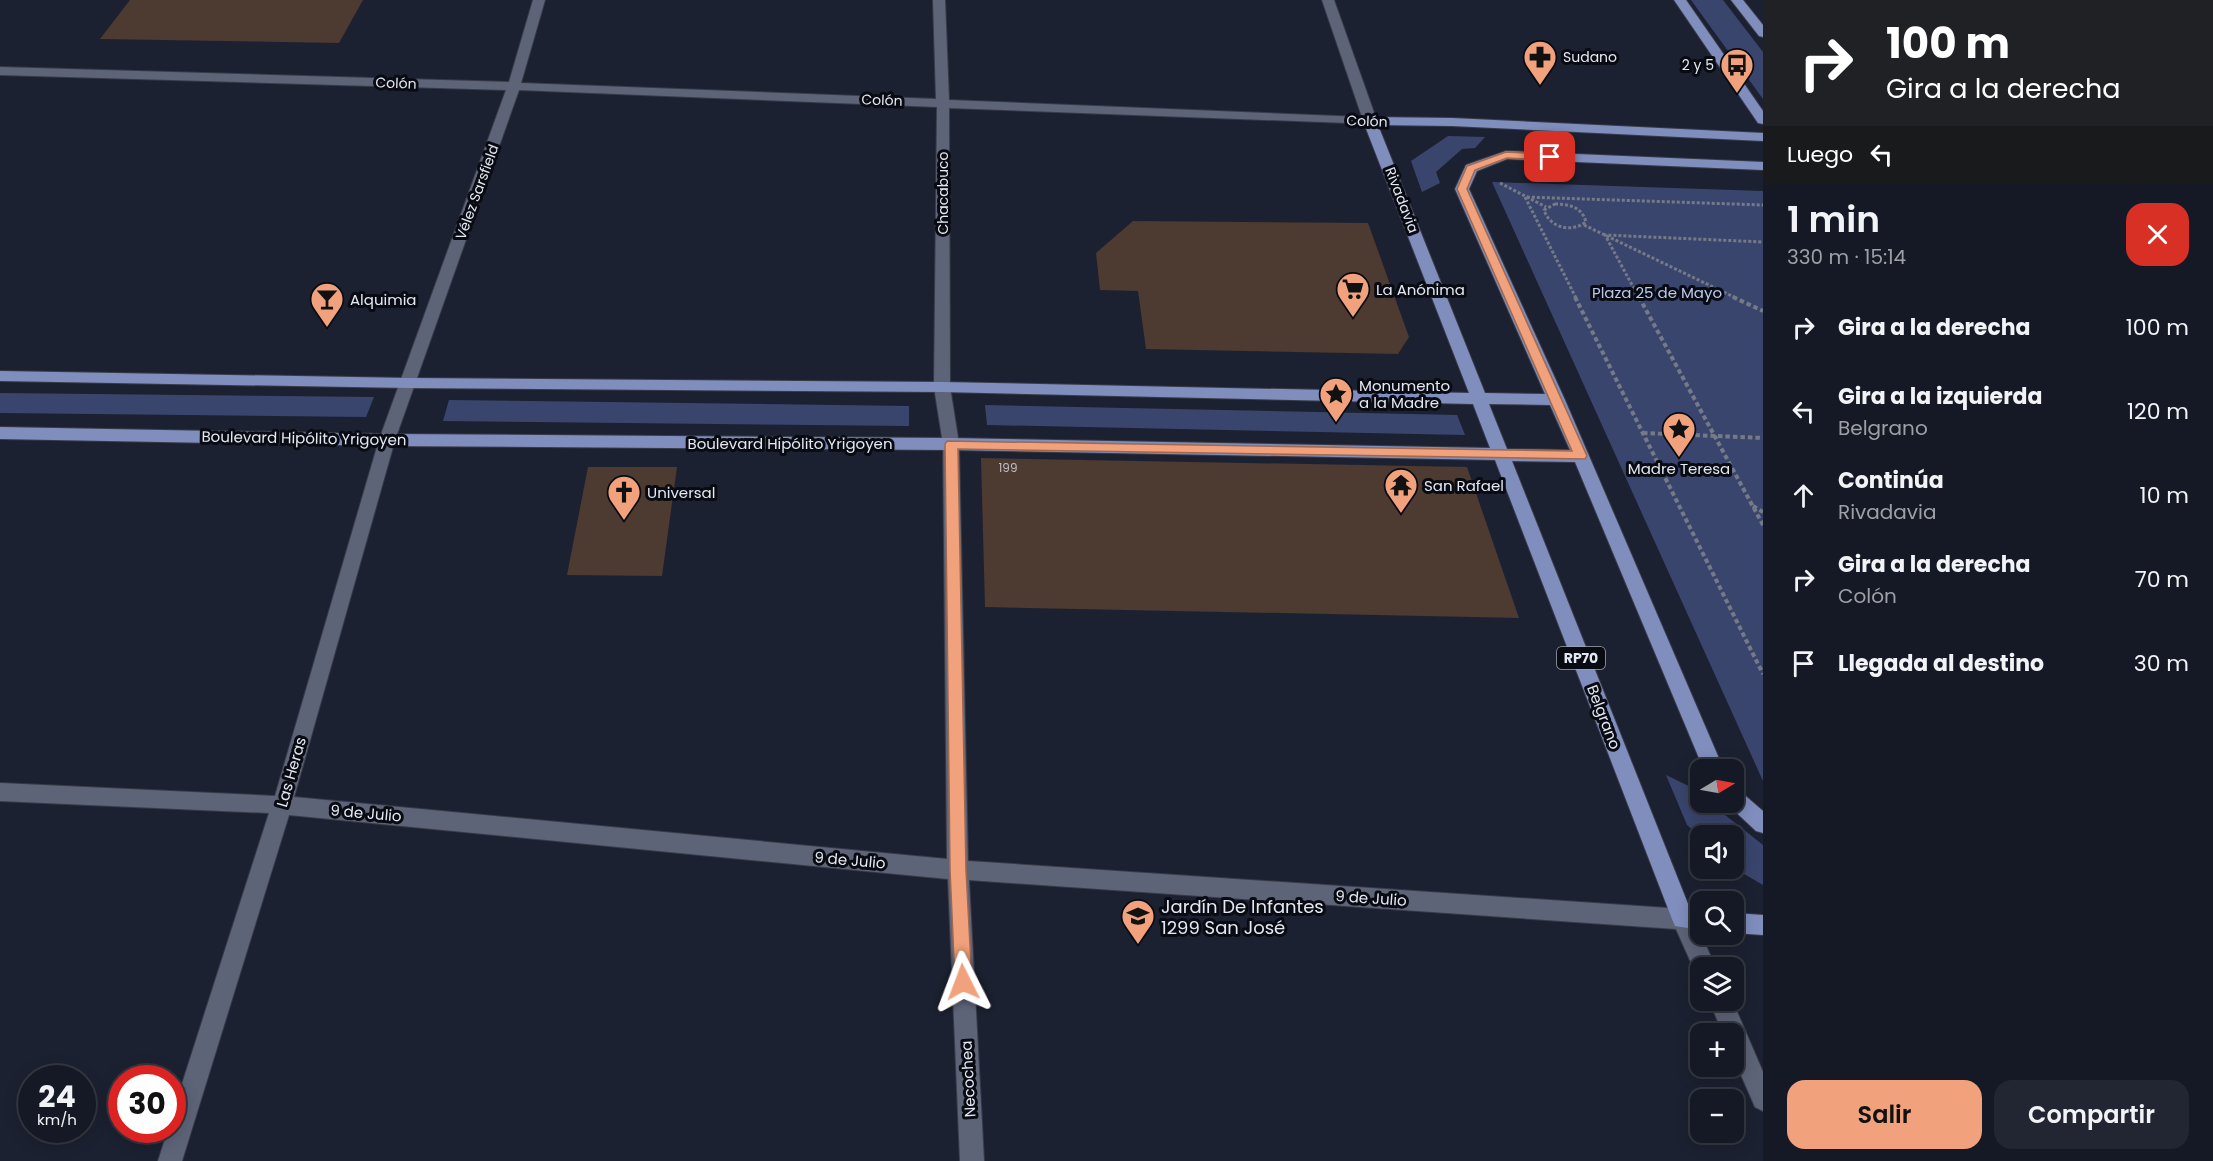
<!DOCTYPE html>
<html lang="es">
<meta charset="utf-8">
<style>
:root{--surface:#151925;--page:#222632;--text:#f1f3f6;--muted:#9da0a7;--line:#343842;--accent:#f1a17b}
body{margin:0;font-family:Poppins,sans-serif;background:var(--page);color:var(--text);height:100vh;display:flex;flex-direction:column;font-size:22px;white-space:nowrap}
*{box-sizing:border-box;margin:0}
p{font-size:20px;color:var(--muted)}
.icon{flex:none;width:33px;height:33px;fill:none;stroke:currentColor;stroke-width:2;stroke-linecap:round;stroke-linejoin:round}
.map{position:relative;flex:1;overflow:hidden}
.panel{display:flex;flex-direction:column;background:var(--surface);width:450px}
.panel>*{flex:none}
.banner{background:#202124;color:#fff;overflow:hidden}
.needle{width:39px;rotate:80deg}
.fabs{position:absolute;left:1690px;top:759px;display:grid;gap:12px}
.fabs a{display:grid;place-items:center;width:54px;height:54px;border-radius:12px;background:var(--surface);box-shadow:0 3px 15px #0003,0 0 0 2px var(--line);font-size:30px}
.speed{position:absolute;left:18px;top:1065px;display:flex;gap:12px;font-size:30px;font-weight:700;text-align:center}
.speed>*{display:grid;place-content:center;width:78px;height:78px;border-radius:50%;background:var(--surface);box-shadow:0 3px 15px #0003,0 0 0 2px var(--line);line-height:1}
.speed small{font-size:15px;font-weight:400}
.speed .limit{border:9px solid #d22;background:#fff;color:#111}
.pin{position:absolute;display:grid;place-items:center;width:51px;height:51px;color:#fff;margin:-26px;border-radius:12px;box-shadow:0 3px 9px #0006}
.me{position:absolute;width:66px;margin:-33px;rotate:357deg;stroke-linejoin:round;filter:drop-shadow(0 0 4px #0008)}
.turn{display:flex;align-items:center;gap:21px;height:126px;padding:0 24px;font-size:27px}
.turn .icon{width:78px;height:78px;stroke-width:2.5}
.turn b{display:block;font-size:42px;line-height:51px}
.then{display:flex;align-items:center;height:57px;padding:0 24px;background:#0003;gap:12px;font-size:22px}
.round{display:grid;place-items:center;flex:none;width:63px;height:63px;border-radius:18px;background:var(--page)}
.headline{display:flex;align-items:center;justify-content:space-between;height:102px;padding:0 24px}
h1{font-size:36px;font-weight:600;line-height:45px}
.button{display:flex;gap:12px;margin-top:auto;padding:12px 24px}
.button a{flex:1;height:69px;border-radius:18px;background:var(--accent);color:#111;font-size:24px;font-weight:600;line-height:69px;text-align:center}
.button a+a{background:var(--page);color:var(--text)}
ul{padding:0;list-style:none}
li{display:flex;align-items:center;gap:18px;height:84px;padding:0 24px}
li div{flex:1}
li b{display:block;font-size:22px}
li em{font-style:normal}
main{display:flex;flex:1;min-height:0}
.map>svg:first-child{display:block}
</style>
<main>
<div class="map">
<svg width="1763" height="1161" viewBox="0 0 1763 1161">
<rect width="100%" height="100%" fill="#1c2131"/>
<g fill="#3a456e">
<path d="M1691,0H1723L1763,52V99Z"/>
<path d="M1448,136L1485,137L1475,148L1462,149L1436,172L1440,183L1422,192L1411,161Z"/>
<path d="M1492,182L1763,191V781Z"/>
<path d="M0,393L374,397L366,417L0,413Z"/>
<path d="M449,400L909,406V426L443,421Z"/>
<path d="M985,405L1457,415L1465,435L987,425Z"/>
<path d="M1666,775L1701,792V802L1710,803L1763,845V885L1734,868V836H1701V837L1687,825Z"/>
</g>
<g fill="#4d3a30">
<path d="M130,0H363L339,43L100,39Z"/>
<path d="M1133,221L1368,223L1409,337L1398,354L1146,349L1138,291L1100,290L1096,253Z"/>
<path d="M981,458L1467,467L1519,618L985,607Z"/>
<path d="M588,467H677L662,576L567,575Z"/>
</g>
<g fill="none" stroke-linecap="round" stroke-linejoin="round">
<defs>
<g id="minor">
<path d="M533,0H545L521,83L936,99L933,0H945L949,100L1362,117L1322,0H1334L1377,121L1375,124L949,108L950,387L959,444L968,861L1683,909L1691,912L1716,968H1701V977L1697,976L1676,929L969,880L984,1161H960L948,879L289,815L182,1161H158L168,1130H172V1115L269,813L0,801V783L275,796L379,440L506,90L0,75V67L509,82ZM519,90L937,107L934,387L943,444L947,859L294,797L395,440Z"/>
<path d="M1709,1000H1732L1763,1072V1111L1755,1107L1734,1059V1034H1723Z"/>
</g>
<g id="major">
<path d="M1674,0H1686L1763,111V124L1758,123Z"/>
<path d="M1731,0H1743L1763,25V37L1759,36Z"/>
<path d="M1370,117L1452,118L1763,133V141L1452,126L1378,125L1485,393L1545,394L1455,189L1466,165L1506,151L1763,162V170L1507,159L1477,171L1469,189L1565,400L1724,770H1704L1575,462L1512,461L1690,909L1701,910V930L1675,926L1672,919L1495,460L951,450L387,446L0,439V427L387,434L951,438L1490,448L1473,404L942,392L409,388L0,381V371L409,378L942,382L1469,393L1363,121ZM1489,404L1550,405L1570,450L1507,449Z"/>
<path d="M1734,789L1741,792L1763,811V833L1756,831L1727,804L1726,802H1734Z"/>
<path d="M1734,913L1763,915V935L1734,933Z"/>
</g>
</defs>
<use href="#minor" stroke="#383b49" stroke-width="2"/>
<use href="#major" stroke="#383b49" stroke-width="2"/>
<g stroke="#757a87" stroke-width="3" stroke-dasharray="3 2" stroke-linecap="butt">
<path d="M1500,183L1546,207"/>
<path d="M1555,204C1569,204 1582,207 1586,222C1571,233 1550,228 1544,210Z"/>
<path d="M1584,225L1736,298"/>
<path d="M1576,298L1525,197L1763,205"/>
<path d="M1639,298L1605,235L1763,242"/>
</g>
<g stroke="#757a87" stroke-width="4" stroke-dasharray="4.5 3" stroke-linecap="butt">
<path d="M1575,297L1763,674"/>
<path d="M1639,297L1763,525"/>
<path d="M1733,297L1763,311"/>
<path d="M1643,433L1763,438"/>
<path d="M1753,506L1763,512"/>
</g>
<use href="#minor" fill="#5e6478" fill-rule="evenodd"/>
<use href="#major" fill="#808ebe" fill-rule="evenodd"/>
</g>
<path fill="#f1a17b" stroke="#9d6950" stroke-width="1.5" d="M1506,152L1550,154L1555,157L1550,160L1507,158L1475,170L1467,189L1587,456L1585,459L958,449L966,870L972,982L969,988L963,990L957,988L955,982L950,870L945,444L947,441L1572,451L1457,189L1467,166Z"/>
<defs>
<symbol id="pharmacy-pin" viewBox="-11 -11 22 30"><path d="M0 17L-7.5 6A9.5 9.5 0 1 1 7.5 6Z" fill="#f1a17b" stroke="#090b12"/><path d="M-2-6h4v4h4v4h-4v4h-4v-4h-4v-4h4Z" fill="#111"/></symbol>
<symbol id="bus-pin" viewBox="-11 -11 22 30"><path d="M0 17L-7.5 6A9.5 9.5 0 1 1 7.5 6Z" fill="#f1a17b" stroke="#090b12"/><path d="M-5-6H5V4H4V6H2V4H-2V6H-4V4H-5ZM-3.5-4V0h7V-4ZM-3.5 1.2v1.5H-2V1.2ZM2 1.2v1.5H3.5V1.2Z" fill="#111"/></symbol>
<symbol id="supermarket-pin" viewBox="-11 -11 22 30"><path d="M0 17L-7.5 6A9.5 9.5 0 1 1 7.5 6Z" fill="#f1a17b" stroke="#090b12"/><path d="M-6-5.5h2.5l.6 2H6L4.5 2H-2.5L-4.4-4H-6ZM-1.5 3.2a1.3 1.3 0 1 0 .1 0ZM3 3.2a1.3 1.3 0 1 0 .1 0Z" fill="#111"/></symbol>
<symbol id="bar-pin" viewBox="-11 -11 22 30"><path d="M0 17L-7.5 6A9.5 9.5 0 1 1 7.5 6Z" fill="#f1a17b" stroke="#090b12"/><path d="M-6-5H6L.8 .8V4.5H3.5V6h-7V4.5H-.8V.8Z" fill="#111"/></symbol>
<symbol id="sight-pin" viewBox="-11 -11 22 30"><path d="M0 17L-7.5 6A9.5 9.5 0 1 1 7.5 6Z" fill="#f1a17b" stroke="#090b12"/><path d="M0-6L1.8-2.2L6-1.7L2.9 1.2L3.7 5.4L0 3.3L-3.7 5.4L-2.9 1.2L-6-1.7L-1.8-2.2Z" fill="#111"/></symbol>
<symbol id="temple-pin" viewBox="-11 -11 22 30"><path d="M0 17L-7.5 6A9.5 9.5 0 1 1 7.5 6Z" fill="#f1a17b" stroke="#090b12"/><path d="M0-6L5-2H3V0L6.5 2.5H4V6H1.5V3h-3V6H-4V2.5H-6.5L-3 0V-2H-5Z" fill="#111"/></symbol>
<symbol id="church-pin" viewBox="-11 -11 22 30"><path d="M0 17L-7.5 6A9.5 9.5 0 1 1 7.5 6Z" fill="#f1a17b" stroke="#090b12"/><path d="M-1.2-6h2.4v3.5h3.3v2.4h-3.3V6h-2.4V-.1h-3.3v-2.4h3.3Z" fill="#111"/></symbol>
<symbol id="school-pin" viewBox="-11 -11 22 30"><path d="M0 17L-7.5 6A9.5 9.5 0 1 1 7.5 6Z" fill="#f1a17b" stroke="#090b12"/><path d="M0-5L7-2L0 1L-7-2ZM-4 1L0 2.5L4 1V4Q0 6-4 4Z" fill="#111"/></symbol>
</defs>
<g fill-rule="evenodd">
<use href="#pharmacy-pin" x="1521" y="38" width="38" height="52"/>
<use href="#bus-pin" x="1718" y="46" width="38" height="52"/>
<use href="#supermarket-pin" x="1334" y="270" width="38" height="52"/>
<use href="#bar-pin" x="308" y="280" width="38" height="52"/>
<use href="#sight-pin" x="1317" y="375" width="38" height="52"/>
<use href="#sight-pin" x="1660" y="410" width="38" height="52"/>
<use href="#temple-pin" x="1382" y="466" width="38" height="52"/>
<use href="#church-pin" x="605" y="473" width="38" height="52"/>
<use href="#school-pin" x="1119" y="897" width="38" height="52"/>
</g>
<g text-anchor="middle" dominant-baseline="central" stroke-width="6" stroke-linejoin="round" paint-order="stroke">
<g font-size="12" fill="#bebcc2">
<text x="1008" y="467">199</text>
</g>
<g font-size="14" fill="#e4e8f3" stroke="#090b12" text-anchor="start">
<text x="1563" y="57">Sudano</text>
<text x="1714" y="65" text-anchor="end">2 y 5</text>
</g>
<g font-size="14" fill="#e4e8f3" stroke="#090b12">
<text transform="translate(396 83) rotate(2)">Colón</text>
<text transform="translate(882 100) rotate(2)">Colón</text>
<text transform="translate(1367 121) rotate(2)">Colón</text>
<text transform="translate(477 192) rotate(-70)">Vélez Sarsfield</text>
<text transform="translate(943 193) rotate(-90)">Chacabuco</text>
<text transform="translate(1402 200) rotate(69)">Rivadavia</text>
</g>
<rect fill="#090b12" stroke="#a2a6b0" stroke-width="1.5" x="1557" y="647" width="48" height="22" rx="4.5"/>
<g font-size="14" font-weight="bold" fill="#e4e8f3">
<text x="1581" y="658">RP70</text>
</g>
<g font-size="15" fill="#e4e8f3" stroke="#090b12" text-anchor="start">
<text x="1376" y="289">La Anónima</text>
<text x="350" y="299">Alquimia</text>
<text x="1359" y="385">Monumento<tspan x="1359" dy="17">a la Madre</tspan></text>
<text x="1679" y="468" text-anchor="middle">Madre Teresa</text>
<text x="1424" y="485">San Rafael</text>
<text x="647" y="492">Universal</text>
</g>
<g font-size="15" fill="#bcc8ee" stroke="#090b12">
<text x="1657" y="292">Plaza 25 de Mayo</text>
</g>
<g font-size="15" fill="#e4e8f3" stroke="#090b12">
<text transform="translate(304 438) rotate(1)">Boulevard Hipólito Yrigoyen</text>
<text x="790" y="443">Boulevard Hipólito Yrigoyen</text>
<text transform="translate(1604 717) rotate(69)">Belgrano</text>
<text transform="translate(291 772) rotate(-74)">Las Heras</text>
<text transform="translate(366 813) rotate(5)">9 de Julio</text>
<text transform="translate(850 860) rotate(5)">9 de Julio</text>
<text transform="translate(1371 898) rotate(4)">9 de Julio</text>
<text transform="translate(968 1079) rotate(-93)">Necochea</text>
</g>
<g font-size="18" fill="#e4e8f3" stroke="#090b12" text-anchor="start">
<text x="1161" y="906">Jardín De Infantes<tspan x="1161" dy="21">1299 San José</tspan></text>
</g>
</g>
</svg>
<div class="fabs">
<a><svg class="needle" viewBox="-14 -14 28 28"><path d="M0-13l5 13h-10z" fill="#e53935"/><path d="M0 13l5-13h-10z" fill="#9da0a7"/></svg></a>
<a><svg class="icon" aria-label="sound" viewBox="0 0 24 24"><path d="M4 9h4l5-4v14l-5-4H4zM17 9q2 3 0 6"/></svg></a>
<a><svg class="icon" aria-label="search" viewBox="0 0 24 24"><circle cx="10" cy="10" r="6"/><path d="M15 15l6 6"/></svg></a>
<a><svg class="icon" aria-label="layers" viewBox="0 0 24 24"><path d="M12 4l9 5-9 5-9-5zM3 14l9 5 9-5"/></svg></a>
<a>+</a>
<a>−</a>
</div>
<div class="speed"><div>24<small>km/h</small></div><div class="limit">30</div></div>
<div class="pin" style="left:1550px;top:157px;background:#d93025"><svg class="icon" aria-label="arrive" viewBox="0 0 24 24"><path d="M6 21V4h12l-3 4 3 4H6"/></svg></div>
<svg class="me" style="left:963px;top:982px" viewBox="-20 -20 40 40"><path d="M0-17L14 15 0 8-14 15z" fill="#f1a17b" stroke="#fff" stroke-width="4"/></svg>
</div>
<section class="panel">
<div class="banner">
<div class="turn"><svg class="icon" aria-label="right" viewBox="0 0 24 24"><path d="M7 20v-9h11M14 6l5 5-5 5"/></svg><div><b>100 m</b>Gira a la derecha</div></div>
<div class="then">Luego<svg class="icon" aria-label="left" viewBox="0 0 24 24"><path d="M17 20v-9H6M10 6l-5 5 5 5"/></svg></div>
</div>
<div class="headline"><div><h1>1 min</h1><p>330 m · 15:14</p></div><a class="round" style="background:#d93025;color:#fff"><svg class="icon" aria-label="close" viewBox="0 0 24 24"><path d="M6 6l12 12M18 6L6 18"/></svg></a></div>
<ul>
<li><svg class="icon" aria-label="right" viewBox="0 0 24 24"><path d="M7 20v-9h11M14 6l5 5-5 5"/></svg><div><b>Gira a la derecha</b></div><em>100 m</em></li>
<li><svg class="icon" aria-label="left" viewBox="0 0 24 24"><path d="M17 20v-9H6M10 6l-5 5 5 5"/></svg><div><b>Gira a la izquierda</b><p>Belgrano</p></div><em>120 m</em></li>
<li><svg class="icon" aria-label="ahead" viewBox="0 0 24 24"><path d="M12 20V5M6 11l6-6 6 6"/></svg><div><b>Continúa</b><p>Rivadavia</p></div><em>10 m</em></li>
<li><svg class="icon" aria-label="right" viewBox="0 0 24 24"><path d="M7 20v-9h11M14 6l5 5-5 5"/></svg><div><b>Gira a la derecha</b><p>Colón</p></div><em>70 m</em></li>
<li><svg class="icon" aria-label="arrive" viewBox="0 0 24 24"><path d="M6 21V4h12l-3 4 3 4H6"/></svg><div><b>Llegada al destino</b></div><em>30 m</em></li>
</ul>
<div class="button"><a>Salir</a><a>Compartir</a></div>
</section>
</main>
